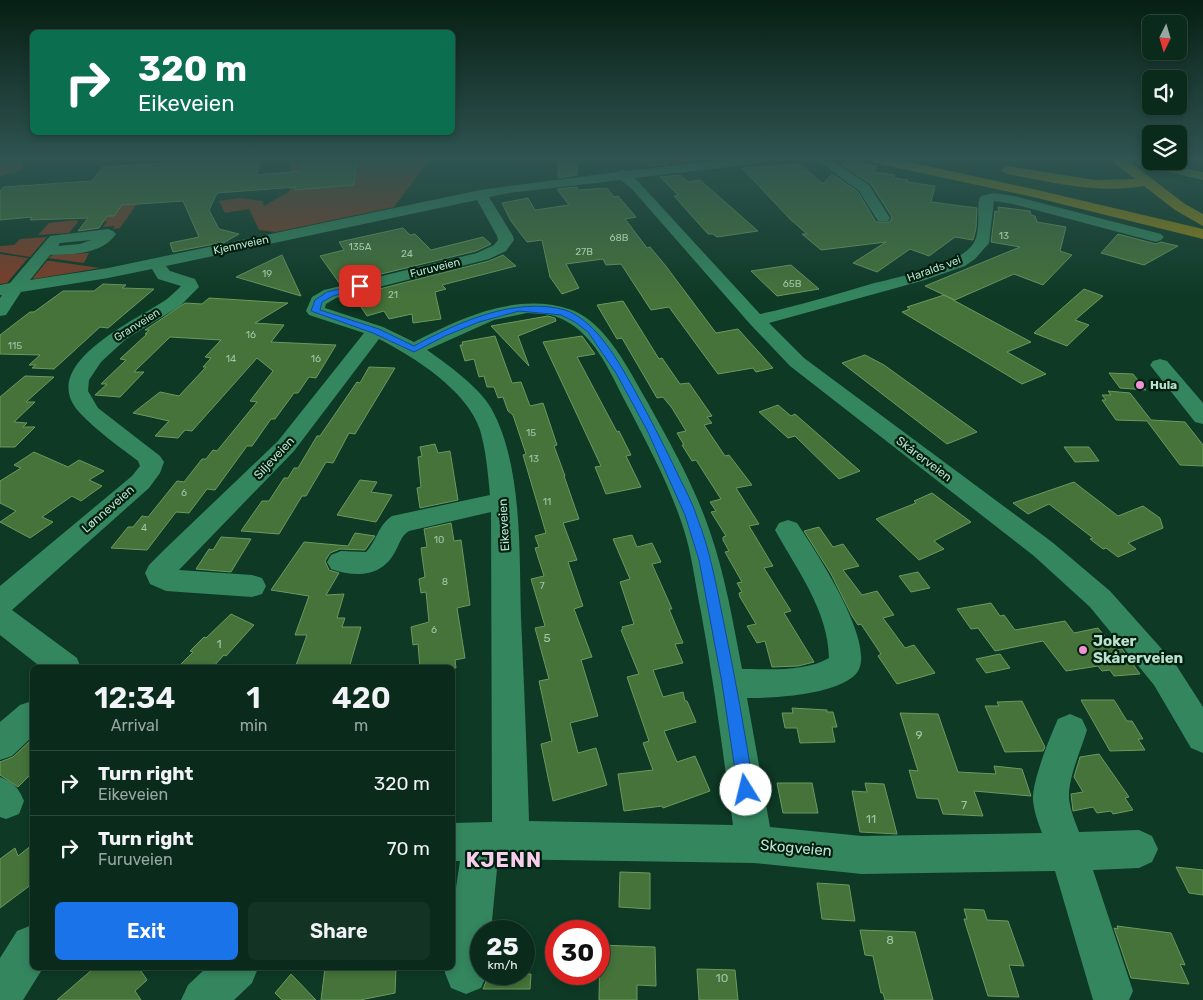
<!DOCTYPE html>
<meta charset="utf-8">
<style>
:root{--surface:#0a2b1c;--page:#133325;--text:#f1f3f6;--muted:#99a7a3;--line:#2a473b;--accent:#1a73e8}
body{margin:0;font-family:Rubik,sans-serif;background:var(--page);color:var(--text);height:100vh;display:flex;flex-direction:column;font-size:19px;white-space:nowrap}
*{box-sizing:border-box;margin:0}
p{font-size:16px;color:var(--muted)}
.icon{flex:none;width:28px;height:28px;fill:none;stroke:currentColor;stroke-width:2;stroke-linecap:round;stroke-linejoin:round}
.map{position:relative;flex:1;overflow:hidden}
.sheet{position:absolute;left:30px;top:665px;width:425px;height:305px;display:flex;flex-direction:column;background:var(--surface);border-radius:8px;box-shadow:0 2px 8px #0003,0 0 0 1px var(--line)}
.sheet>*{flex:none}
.hud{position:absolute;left:30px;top:30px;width:425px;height:105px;border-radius:8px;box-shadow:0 2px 8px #0003,0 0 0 1px var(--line);background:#0b6e4f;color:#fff;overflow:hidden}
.needle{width:32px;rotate:185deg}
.fabs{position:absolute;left:1142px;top:15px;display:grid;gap:10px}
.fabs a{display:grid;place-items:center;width:45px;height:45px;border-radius:8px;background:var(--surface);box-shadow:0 2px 8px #0003,0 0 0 1px var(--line);font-size:25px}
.speed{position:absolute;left:470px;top:920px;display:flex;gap:10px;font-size:25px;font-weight:700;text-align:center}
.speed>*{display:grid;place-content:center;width:65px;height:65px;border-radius:50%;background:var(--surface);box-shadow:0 2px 8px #0003,0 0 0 1px var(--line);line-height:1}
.speed small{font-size:12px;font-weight:400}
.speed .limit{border:8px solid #d22;background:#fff;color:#111}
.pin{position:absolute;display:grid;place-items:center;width:42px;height:42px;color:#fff;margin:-21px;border-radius:10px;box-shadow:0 2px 8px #0006}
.me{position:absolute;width:55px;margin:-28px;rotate:351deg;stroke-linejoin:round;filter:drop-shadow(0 0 4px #0008)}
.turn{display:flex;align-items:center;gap:18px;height:105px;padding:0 25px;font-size:22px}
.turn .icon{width:65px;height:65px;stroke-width:2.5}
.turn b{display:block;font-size:35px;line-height:42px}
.eta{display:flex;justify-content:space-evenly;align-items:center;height:85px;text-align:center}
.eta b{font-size:30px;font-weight:600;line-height:35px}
.cta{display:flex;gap:10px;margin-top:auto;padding:10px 25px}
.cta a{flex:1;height:58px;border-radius:8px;background:var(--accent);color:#fff;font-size:20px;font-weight:600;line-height:58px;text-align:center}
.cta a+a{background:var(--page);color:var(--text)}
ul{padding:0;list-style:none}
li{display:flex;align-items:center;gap:15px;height:65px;padding:0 25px;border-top:1px solid var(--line)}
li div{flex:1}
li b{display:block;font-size:19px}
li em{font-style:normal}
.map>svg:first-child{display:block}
</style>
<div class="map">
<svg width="1203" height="1000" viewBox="0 0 1203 1000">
<rect width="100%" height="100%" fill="#0d3925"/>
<g fill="#7e3d27">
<path d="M0,159L22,162L23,170L0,176Z"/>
<path d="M290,159H374V161L429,160L394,207L276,232L259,230L249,209L225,213L219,201L240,198L262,201L264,206L290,191Z"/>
<path d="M137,204L120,228L113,229L115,226L103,227L107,222L104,221L108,216L115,215L122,205Z"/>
<path d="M76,220L78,222L69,233L38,235L49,223Z"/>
<path d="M47,237L30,257L0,252V246L14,245L20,239Z"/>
<path d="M89,253L84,263L48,258L53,255Z"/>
<path d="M0,254L28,258L7,283L0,284Z"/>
<path d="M47,261H51L100,268L34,279L33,278Z"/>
</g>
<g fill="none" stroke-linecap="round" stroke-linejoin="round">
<path stroke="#196b80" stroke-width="3" d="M292,166L293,159"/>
</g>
<g fill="#457339" stroke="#6a9a5f">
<path d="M171,159H262L256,175L300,171L304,159H357L354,185L295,190L296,187L217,193L209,210L219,229L239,234L225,242L173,252L170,243L199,237L183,201L122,205L114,216H107L99,228L78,231L88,218L30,220L32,217L0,220V191L4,187L92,181L103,167L168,163Z"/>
<path d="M559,159H577V175L558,178Z"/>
<path d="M643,159H662L668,164L650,166Z"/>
<path d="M844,161L877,166L873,172L895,175L893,178L908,180L907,182L935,186L931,202L977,208L976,228L973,240L955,237L929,256L910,249L877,272L853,263L886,242L821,250L802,234H807L790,219L742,168L800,164L823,184L832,174L858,192L876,222H890L892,217L871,184L841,164Z"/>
<path d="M680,175L688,182L700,180L758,231L717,237L713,234H708L674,196L678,195L660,177Z"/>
<path d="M577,187L578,190L607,188L614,197L618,196L636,217L625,219L647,248L650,247L665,265L716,333L738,329L773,368L756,372L753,368L718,374L669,307L651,310L621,264L606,265L603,259L566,264L579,288L562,294L550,277L542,240L527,242L511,221L502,203L528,198L535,210L569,205L557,189Z"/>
<path d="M998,207L1030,211L1031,215L1035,216L1037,222L1066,227L1060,251L1072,255L1043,285L1014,274L955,300L925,286L1020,247L991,242L995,211L999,212Z"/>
<path d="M403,228L410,235L415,234L431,250L483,237L491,244L476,251L340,284L320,256L344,250L339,242Z"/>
<path d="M1118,234L1156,244L1161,242L1178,246L1144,265L1101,253Z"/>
<path d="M282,255L301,296L236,277Z"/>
<path d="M503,255L516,266L442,285L446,289L435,292L441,319L413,323L412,314L389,319L384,311L367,316L357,301L354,305L348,297L489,261Z"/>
<path d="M791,265L819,289L777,296L751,271Z"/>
<path d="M103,284L126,285L122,288L154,289L108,328L100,327L54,369L32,368L36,365H29L40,355L0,354V335L30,312H34L63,291H94Z"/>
<path d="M1084,289L1103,296L1075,320L1089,325L1067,346L1034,333Z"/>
<path d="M944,295L1031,342L1007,352L1046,374L1022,384L902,312L910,309L907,307Z"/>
<path d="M209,298L288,303L255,323L284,325L271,342L336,345L316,378L309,377L298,393H294L275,419H271L252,446H247L215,490L207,489L189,513L176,512L147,550L111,548L128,527H133L142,516L148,517L177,481L184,482L202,459H206L213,450L217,451L257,402L250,401L273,371L257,358L192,431L185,430L178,438L155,436L169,421L133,413L160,392L179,396L206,367H203L211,358L205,357L221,340L170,337L134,372H144L120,397L95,395L107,384H101L126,360L120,359L147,334H145L149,330H145L185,303L202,304Z"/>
<path d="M623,301L659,359L662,358L680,384L689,383L712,416L707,417L712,423L704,425L725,456L729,455L752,485L736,488L759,524L749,526L773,566L764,568L791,611L784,613L814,662L798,666L772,667L765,641L757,643L747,626L756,624L740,597L739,593L742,592L737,583L742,582L725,552L729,551L723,540V537L726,536L711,512L716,511L710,502L721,499L696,460L692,461L682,445H684L677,433L686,431L672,408L663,397L657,398L622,338L617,339L597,305Z"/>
<path d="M548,316L555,318L556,321L518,336L529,366L491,326Z"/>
<path d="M495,336L512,383L521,382L530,406L543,403L557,445L554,446L565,476H564L579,519L563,523L577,560L568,562L583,606L574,609L592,657L581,660L598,716L570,723L578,753L596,748L607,785L553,801L541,744L552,741L539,681L549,679L535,628L545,626L531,579L544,576L535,548L539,547L535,536L546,533L523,455L526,454L513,415L508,411L503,397L498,398L494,387H487L484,376L479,377L474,359L465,361L460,345H463L462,342Z"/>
<path d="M582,336L595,354L577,357L617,432L619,431L631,455L626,456L641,487L606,494L595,467L601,466L543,342Z"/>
<path d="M865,355L884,365L977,432L947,444L842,363Z"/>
<path d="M369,367L395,368L355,434L349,433L333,463L326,462L306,496H302L279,534L241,531L262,501H269L284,478H288L294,468H298L317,436H320L357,382L360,383Z"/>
<path d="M1109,373L1133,374L1146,390L1120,388Z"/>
<path d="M25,376L54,377L26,402H35L14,422L27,423L23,427H35L15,447H0V397Z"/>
<path d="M1108,391L1130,393L1151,420L1185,422L1203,445V466L1180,465L1147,421L1116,420L1102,400H1106L1102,395H1111Z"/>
<path d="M778,405L791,416L795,414L860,471L839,479L795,436L788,438L759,412Z"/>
<path d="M435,444L438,453L450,451L458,500L420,508L417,488L421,487L418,457L422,456L420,447Z"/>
<path d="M1064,447H1089L1099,461L1075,462Z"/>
<path d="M34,452L68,467L79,460L104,471L89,480L102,486L81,501L72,496L42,517L53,522L30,538L0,522L16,511L0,503V481L21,468L14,465Z"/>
<path d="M360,480L377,482L371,492L392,495L376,522L337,515Z"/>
<path d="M1074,482L1118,516L1143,506L1160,518L1163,528L1128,543L1136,549L1118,557L1106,548L1103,549L1090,539L1093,538L1049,504L1028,514L1013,503Z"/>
<path d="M932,493L971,522L934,541L944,549L919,560L876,519L916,503L914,501Z"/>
<path d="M451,523L454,541L461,540L470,605L457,608L465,658L455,660L456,668H420L418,644L413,645L411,627L429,622L426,592L421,593L419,579L425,577L421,548L427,547L424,529Z"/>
<path d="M819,527L833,547L843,544L859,566L843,570L862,595L877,591L894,615L883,618L905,648L914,645L935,673L897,684L878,656L881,654L861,624L858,625L852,616L831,574L804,531Z"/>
<path d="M355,533L375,536L365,550L340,549L330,553L325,561L329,570L339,573L326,595L344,594L337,618H345L342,627H361L349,668H295L307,635H295L309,596L271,590L304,542L348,546Z"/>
<path d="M632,535L637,547L652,543L661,562L652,564L672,609H669L683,643L675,644L683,663L653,670L663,697L683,692L685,701H687L696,722L664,731L677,762L695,756L710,791L663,808L662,806L624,811L618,774L653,770L643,743L649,741L627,677L639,674L621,630L623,629L622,627L634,624L620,582L630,579L613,539Z"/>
<path d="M221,537L251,539L231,572L196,569L209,549L213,550Z"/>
<path d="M918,572L930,588L911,592L899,576Z"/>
<path d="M991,603L1000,616L1004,615L1015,630L1065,621L1074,633L1098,628L1116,650L1122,649L1140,674L1114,676L1110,670L1102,671L1098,666L1066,671L1043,641L995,651L978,628L971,629L957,609Z"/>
<path d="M231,614L254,625L226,656L224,655L212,668H177L193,652L190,651L204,637L206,638Z"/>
<path d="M1000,654L1010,668L986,673L976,659Z"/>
<path d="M1081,700H1114L1127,721H1132L1143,739H1138L1145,750L1110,751Z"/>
<path d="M1022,701L1045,747L1043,751L1005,752L985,706H999L997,702Z"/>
<path d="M792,708L827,710V712H833L837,727H832L835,742L800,743L797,728H785L782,713H793Z"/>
<path d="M900,713L938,714L958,772L996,774L994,766L1022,769L1031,796L974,791L983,816L943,814L938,799L917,798L909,770L918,771Z"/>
<path d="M32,739V773L18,787L0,775V762L13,757Z"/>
<path d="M1099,754L1129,797L1125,798L1133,810L1113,814L1111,811L1097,813L1093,807L1073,811L1071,794L1083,792L1074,777L1080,757Z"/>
<path d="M777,783H812L818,813H783Z"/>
<path d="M865,783L884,784L897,834L860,832L852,791L867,792Z"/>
<path d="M32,845V884L0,908V859L15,848L18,856Z"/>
<path d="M1176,867L1203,870V895L1189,893Z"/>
<path d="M620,872L650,873V909L619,907Z"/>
<path d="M817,883L849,885L855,921L822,919Z"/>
<path d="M964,909L984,910L987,920L1008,921L1024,966L1009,965L1019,997L988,996L964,919H967Z"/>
<path d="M1117,926L1171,933L1185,965L1180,964L1189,984L1131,978L1114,928L1118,929Z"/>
<path d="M860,930L915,932L933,1000H885L883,993H881L873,956L865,955Z"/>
<path d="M600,945L655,947L656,986L637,985V1000H599Z"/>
<path d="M94,968H139L147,980L135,991L141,1000H57Z"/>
<path d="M325,968H396L395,993L360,1000H321Z"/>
<path d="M697,969L735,970L738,1000H699Z"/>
<path d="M291,974L316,1000H282L275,993Z"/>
<path d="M489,974H531L530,989H483Z"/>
</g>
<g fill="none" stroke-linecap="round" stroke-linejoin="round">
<g fill="#34865f" fill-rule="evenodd">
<path d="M732,159H769L763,163L635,178L760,314C798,306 834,295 871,284C897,277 958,266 973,244C981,232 977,213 979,199L981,196L994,193L1014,196L1161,234L1164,237L1161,240L1156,242L1013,204L994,201L989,243L975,259L965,266L925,280L769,323L804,358L1052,542L1110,591L1176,665L1203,707V753L1191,748L1154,685L1090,607L1034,556L790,366L750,324L632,189L621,180L509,193L489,197L513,236L514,240L506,251L489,259L336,298L326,304L325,308L383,327L414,342C461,318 516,292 569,309C582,313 594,323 603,333C621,353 634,379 648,403C670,443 694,485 709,529C725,574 733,622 742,669C769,669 805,672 829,658C828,610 797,570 775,530L779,523L788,520L797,523C813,547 882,650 855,675C834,695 775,698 747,698L770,827L862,836L1042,833C1038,822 1034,812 1033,800C1032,781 1050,737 1058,719L1070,714L1082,719L1087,730C1081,750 1068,778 1069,798C1070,810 1075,821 1079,832L1139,830L1152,836L1158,849L1152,862L1139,868L1093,870L1133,991L1129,1000H1093L1055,871L862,874L754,863L498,859L491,931H481V974H487L481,988L466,994L451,988L445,973V968H452V914L460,861H452V823L492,822L491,512L409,531C401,536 400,543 396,550C383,577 357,578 331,569L327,562L331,555L341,551L366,552C377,541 378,525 392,516L490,495C488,474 486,450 480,430C467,390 414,357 379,339L294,451L179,570L252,575L262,578L266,586L262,594L252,597L166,591L150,584L145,573L149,565L165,549L278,441L364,333L309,315L306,311L312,297L324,290L477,253L494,245L498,240L497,236L477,200L166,266L170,271L195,279L199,287L180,306L126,339L101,362L89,380L88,391L98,408L160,456L164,462L160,473L149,488L12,610L77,658L81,668H42L0,635V586L132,476L140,466L138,461C118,446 96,430 79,412C36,364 137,320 167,299C172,295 177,290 181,286L158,279L152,269L108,278L21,292L6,315L0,316V298L2,295H0V285L10,283L50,236L108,229L113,231L116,234C101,255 73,254 50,255L30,280L108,268L480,190L617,172L622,170L626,171ZM91,240L80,244L58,246L60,243ZM527,313C537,314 547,313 557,317C593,330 610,372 626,403C647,443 669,484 683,527C692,554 695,583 701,612C714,682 723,754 733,825L529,821C527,753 524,685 521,617C519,553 523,465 491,408C480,388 446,363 427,350L494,320Z"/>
<path d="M816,159H830L869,185L890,218L888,221H878L859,191Z"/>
<path d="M1160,359L1167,361L1203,403V424L1195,422L1150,365L1153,361Z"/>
<path d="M32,701V737L12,756L0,760V722L20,705Z"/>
<path d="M0,777C14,783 18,787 24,801L19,814L6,819L0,817Z"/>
<path d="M32,925V968H43L23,1000H0V958L17,931Z"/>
<path d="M206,968H258L252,983L234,1000H181L188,985Z"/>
</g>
<path fill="#6f8531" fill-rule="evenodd" d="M1139,159H1149L1151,161L1203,172V180L1139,165L1137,162Z"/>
<g fill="#978512" fill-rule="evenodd">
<path d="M868,159H894L1033,189L1203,229V239L1033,197L875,163Z"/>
<path d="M1113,159H1126L1185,204L1203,214V226L1175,210L1144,186C1097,194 1052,182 1007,174L1000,170L1007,166L1095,180L1135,179L1114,163Z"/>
</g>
</g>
<linearGradient id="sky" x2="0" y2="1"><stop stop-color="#071f14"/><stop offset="0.53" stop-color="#2f5451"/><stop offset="1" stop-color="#2f5451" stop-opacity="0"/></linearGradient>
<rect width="1203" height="299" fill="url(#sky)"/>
<path fill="#1a73e8" stroke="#114b97" d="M360,284L364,286L363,288L333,296L322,302L320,310L379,329L414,346C456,323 516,296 565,310C596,320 620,364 635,391C651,420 666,449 680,479C686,491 693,504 697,517C710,550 716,584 723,619C735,676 745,733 754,790L752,796L746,799L740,796L738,790L722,683L699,560L685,515L647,430L616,373L588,332L575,322L561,315L519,311L479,322L445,336L414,352L373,333L311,311L315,300L327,292Z"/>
<g fill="#f391d5" stroke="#001f10" stroke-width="2">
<circle cx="1140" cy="385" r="5"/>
<circle cx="1083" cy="650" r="5"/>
</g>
<g text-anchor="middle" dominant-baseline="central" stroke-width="4.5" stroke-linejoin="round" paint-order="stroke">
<g font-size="10" fill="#9ec6a7">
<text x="1004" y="236">13</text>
<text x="619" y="238">68B</text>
<text x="360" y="247">135A</text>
<text x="584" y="252">27B</text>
<text x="407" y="254">24</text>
<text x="267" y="274">19</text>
<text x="792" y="284">65B</text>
<text x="393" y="295">21</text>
<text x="251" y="335">16</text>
<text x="15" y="346">115</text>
<text x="231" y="359">14</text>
<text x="316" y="359">16</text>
<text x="531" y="433">15</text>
<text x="534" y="459">13</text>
<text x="184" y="493">6</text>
<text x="547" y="502">11</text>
<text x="144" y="528">4</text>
<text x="439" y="540">10</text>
<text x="445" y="582">8</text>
<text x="542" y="586">7</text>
<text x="434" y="630">6</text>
</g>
<g font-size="11" fill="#bce2cc" stroke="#001f10">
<text transform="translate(241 245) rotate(-12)">Kjennveien</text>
<text transform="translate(435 268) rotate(-14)">Furuveien</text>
<text transform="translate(934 269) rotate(-20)">Haralds vei</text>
<text transform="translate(137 325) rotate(-32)">Granveien</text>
</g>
<g font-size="12" font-weight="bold" fill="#bce2cc" stroke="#001f10" text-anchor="start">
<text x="1150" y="385">Hula</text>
</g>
<g font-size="12" fill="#bce2cc" stroke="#001f10">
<text transform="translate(274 458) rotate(-47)">Siljeveien</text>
<text transform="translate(924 459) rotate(37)">Skårerveien</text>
<text transform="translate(108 509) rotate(-41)">Lønneveien</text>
<text transform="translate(504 525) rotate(-93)">Eikeveien</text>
</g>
<g font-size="12" fill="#9ec6a7">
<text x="547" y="638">5</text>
<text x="219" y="644">1</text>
<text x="919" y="735">9</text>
<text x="964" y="805">7</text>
<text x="871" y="819">11</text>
<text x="890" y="940">8</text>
<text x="722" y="978">10</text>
</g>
<g font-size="15" font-weight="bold" fill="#bce2cc" stroke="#001f10" text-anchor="start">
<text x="1093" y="641">Joker<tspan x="1093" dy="17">Skårerveien</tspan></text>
</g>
<g font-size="15" fill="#bce2cc" stroke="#001f10">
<text transform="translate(796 848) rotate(5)">Skogveien</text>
</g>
<g font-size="21" font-weight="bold" letter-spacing="1" fill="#f9ceea" stroke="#001f10">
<text x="504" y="859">KJENN</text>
</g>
</g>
</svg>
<div class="fabs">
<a><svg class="needle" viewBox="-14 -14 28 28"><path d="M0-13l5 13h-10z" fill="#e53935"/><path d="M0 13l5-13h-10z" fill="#99a7a3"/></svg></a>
<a><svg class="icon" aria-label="sound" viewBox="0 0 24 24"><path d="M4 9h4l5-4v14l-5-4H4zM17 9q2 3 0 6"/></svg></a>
<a><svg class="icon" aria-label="layers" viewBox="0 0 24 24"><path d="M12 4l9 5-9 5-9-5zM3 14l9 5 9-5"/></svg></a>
</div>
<div class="speed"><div>25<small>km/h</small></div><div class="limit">30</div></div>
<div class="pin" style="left:360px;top:286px;background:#d93025"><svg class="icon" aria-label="arrive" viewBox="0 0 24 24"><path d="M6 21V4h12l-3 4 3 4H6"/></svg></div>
<svg class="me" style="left:746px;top:790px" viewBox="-20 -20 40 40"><circle r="19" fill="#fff"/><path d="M0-13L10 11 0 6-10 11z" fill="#1a73e8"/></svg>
<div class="hud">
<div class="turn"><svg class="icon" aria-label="right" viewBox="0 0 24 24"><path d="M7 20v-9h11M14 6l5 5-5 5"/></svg><div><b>320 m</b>Eikeveien</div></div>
</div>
<section class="sheet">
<div class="eta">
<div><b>12:34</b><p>Arrival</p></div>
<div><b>1</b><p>min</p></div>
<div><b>420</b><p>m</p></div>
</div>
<ul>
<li><svg class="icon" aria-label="right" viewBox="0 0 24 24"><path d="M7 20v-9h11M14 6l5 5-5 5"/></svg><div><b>Turn right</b><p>Eikeveien</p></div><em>320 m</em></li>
<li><svg class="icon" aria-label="right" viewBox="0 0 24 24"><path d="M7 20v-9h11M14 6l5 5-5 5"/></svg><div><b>Turn right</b><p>Furuveien</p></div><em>70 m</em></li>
</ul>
<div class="cta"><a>Exit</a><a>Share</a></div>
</section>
</div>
